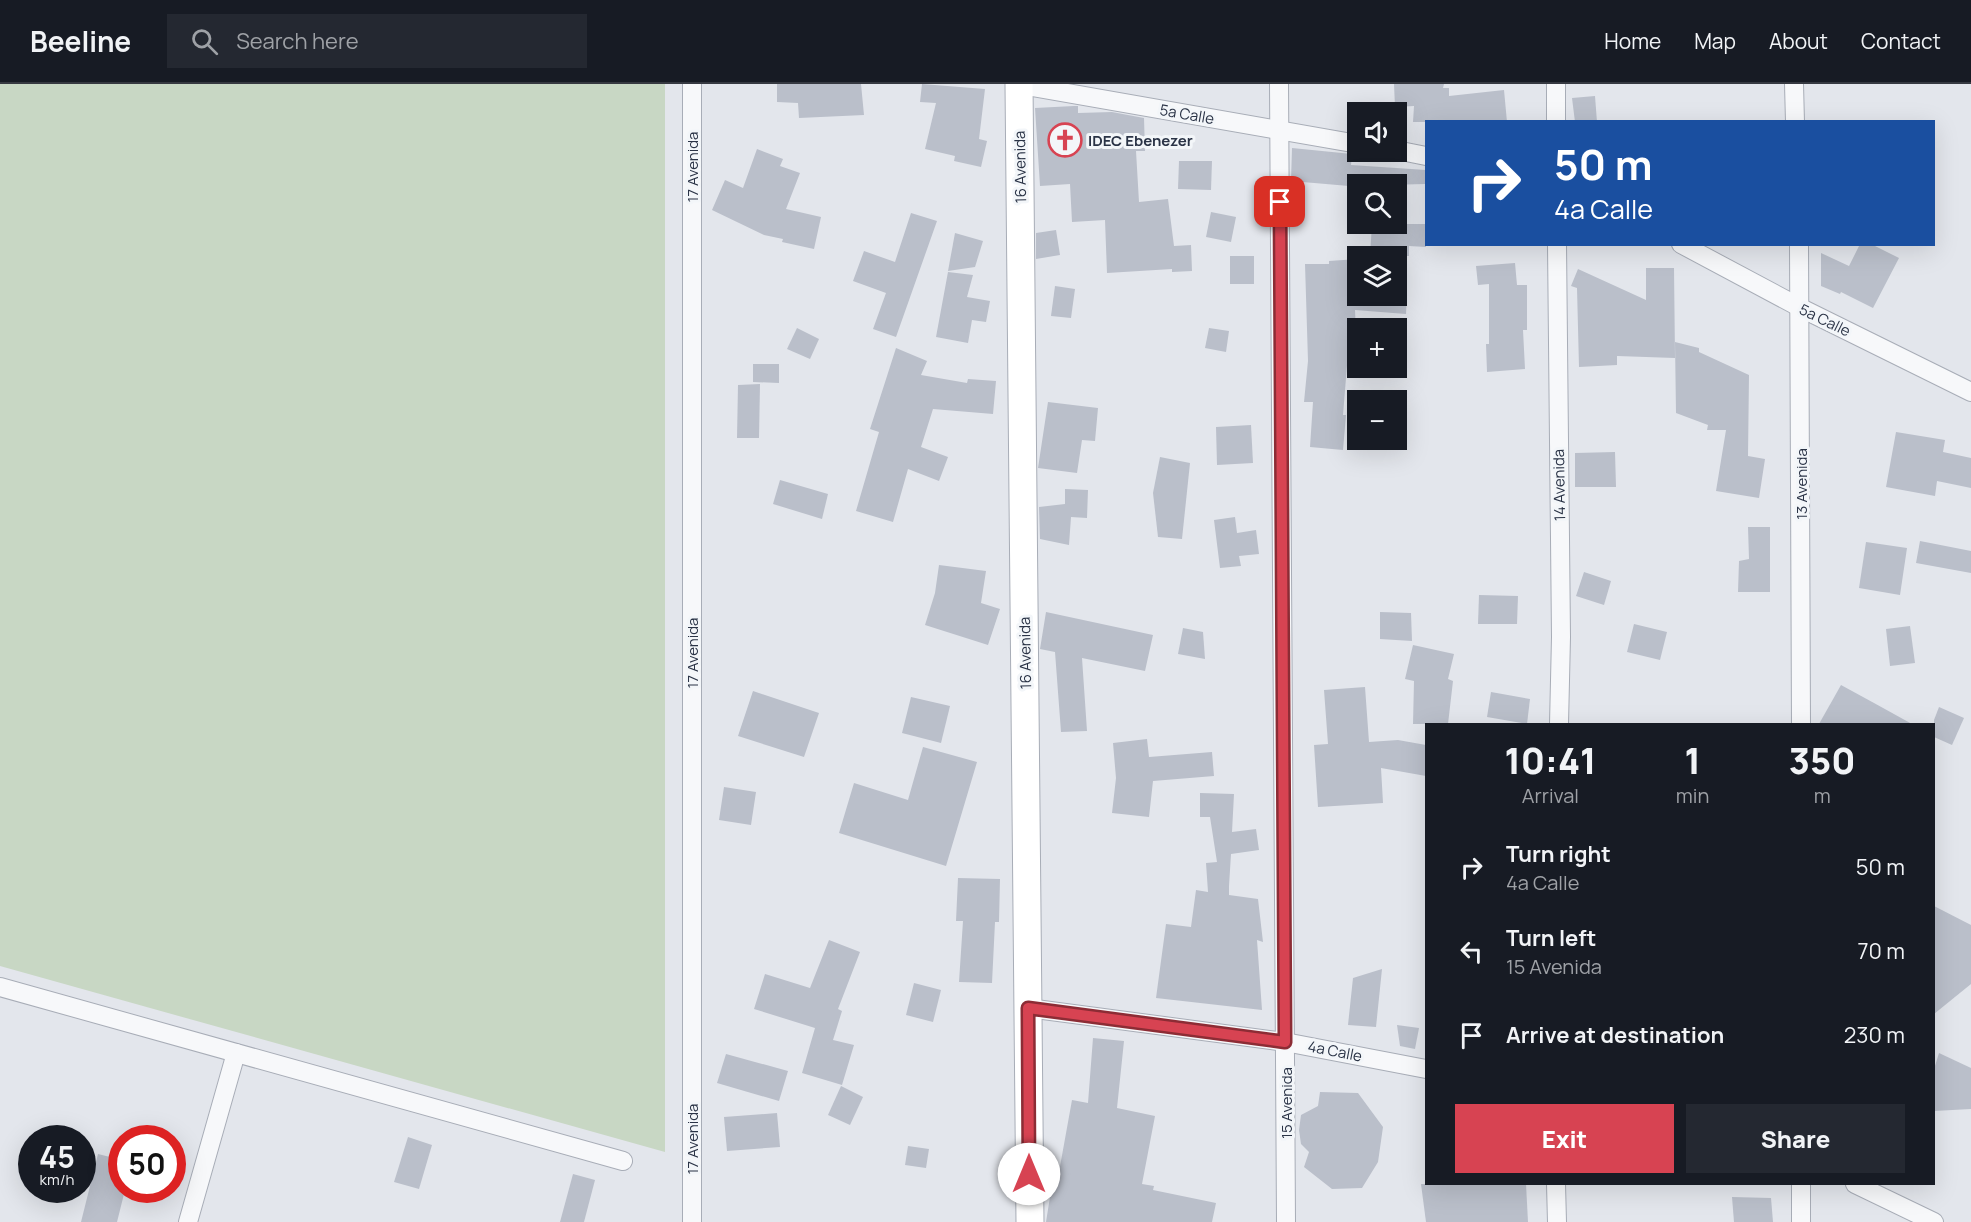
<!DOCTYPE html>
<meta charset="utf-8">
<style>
:root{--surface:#171b24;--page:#242831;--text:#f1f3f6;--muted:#9ea1a6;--line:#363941;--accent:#d74352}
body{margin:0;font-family:Manrope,sans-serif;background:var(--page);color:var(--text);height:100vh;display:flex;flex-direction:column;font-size:22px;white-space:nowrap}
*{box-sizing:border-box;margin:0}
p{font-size:20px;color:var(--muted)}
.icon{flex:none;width:33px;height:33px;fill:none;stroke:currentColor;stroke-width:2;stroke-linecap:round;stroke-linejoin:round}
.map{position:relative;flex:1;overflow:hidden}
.details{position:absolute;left:1425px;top:639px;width:510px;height:462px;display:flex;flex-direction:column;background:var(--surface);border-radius:0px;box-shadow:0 6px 24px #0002}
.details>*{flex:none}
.top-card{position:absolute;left:1425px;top:36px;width:510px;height:126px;border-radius:0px;box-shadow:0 6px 24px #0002;background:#1a4fa0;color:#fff;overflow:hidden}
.buttons{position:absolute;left:1347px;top:18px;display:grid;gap:12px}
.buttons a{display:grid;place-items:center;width:60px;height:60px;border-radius:0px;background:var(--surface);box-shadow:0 6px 24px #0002;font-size:30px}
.speed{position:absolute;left:18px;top:1041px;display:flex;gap:12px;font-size:30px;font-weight:700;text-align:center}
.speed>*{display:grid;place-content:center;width:78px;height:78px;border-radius:50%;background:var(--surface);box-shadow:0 6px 24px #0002;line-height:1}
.speed small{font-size:15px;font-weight:400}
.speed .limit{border:9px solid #d22;background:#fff;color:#111}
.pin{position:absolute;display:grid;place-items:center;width:51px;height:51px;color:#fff;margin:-26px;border-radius:12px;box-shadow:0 3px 9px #0006}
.me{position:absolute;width:66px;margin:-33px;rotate:0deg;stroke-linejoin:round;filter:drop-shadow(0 0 4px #0008)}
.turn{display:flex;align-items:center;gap:21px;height:126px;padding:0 30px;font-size:27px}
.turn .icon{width:78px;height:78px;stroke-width:2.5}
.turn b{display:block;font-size:42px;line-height:51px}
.eta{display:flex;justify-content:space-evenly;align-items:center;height:102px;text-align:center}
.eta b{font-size:36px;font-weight:800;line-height:42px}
.primary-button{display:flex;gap:12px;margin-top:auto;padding:12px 30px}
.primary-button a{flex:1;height:69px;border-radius:0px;background:var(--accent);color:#fff;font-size:24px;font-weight:800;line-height:69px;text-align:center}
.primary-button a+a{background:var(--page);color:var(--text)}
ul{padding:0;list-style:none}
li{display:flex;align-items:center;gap:18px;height:84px;padding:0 30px}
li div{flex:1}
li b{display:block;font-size:22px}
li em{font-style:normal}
header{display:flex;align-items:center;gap:36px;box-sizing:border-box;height:84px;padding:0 30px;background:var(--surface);border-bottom:2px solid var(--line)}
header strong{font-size:28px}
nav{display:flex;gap:33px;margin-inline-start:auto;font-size:21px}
.search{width:420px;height:54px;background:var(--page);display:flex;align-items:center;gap:15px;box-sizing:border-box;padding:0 21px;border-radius:0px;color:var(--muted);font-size:22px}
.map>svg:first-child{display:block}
</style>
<header>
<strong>Beeline</strong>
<div class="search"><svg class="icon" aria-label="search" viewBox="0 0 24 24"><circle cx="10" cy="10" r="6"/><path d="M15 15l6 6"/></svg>Search here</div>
<nav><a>Home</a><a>Map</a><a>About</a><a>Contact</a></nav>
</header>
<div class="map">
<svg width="1971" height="1138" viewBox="0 0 1971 1138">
<rect width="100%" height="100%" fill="#e3e6ec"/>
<path fill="#c8d7c4" d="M0,0H665V1068L0,882Z"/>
<g fill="#babfca">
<path d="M777,0H861L864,31L799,34L798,19L777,18Z"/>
<path d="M922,0L985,5L979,55L987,57L981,83L954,77L955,72L925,65L936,19L920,18Z"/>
<path d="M1394,0H1444L1443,4H1449V12L1504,6L1507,38H1413L1414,22L1395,23Z"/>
<path d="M1595,12L1597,38H1575L1572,14Z"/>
<path d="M1074,22H1078V29L1112,28L1144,34L1145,67H1136L1139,118L1168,115L1174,162L1191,161L1192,187L1172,188V185L1107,189L1105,136L1072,138L1070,100L1040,102L1035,24Z"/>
<path d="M1292,64L1352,70L1351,81L1426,86L1425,100L1349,102L1291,97Z"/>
<path d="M757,65L783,75L780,82L800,89L786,125L821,133L814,165L782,158L783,155L764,151L712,126L725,96L743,104Z"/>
<path d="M1179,77H1212L1211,106L1178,105Z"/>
<path d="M1211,128L1236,133L1231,158L1206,153Z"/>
<path d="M911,129L937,137L896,253L873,245L886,209L853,197L864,167L895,178Z"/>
<path d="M1372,140H1426V163L1409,162V172H1370Z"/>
<path d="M1056,146L1060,171L1036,175V149Z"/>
<path d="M955,149L983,157L975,183L948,187Z"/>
<path d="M1860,160H1871L1899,174L1873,224L1841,208L1840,210L1821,202V169L1849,182Z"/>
<rect x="1230" y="172" width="24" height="28"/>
<path d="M1358,175V212H1407L1406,230L1355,226L1357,269H1348L1343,331H1346L1343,366L1310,363L1313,318H1304L1308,277L1305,180H1329V177Z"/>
<path d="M1515,179L1517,201H1527V246H1523L1525,285L1487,288L1486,260H1489V200L1478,201L1476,182Z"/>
<path d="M1646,184H1674L1675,274L1617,272V281L1579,283L1577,204L1571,202L1578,185L1646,216Z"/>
<path d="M948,188L973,191L967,213L990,217L986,238L972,236L968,259L936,253Z"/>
<path d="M1055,202L1075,205L1071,234L1051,232Z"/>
<path d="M797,244L819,255L810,275L787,265Z"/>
<path d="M1209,244L1229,247L1226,268L1205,264Z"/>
<path d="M1675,258L1699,264V268L1749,291L1748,372L1765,375L1759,414L1716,407L1726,346H1707L1708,341L1676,329Z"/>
<path d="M896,264L927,277L921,291L967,299L968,295L996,297L993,330L933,325L921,363L948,373L939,397L908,385L893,438L856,427L879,348L870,345Z"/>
<path d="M753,280H779V299L753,298Z"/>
<path d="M760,300L759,354H737L738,301Z"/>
<path d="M1048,318L1098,324L1095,357L1082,356L1077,389L1038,384Z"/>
<path d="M1251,341L1253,379L1217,381L1216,343Z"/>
<path d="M1896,348L1945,356L1943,368L1971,374V404L1937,397L1935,412L1886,403Z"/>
<path d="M1615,368L1616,403H1575V369Z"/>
<path d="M1160,373L1190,379L1182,455L1158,453L1153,409Z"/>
<path d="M780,396L828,410L822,435L773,420Z"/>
<path d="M1065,405L1088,406L1087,434L1071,433L1069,461L1040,455L1039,423L1065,420Z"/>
<path d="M1235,433L1237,449L1256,446L1259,470L1239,472L1241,482L1220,484L1214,436Z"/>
<path d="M1748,443H1770V508H1738L1739,477L1749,475Z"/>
<path d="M1920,457L1971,467V489L1916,479Z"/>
<path d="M1866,458L1907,464L1900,511L1859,504Z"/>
<path d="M939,481L986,487L981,519L1000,525L988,561L925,541L935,509Z"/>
<path d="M1584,488L1611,497L1604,521L1576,512Z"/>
<path d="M1479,511L1518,512L1517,540H1478Z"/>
<path d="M1046,528L1153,551L1145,587L1082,574L1087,647L1061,648L1055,568L1040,565Z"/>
<path d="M1380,528L1411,529L1412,557L1380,555Z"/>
<path d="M1634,540L1667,548L1660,576L1627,568Z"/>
<path d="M1910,542L1915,579L1890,582L1886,545Z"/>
<path d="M1183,544L1203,548L1205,575L1178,570Z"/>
<path d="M1413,561L1454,570L1448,595L1453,597L1448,640H1413L1414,597L1405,595Z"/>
<path d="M1841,601L1874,619L1912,640H1819Z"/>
<path d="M1365,603L1369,658L1398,656L1426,661V692L1381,684L1383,719L1318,723L1314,661L1328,660L1324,606Z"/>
<path d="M753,607L819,629L804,673L738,652Z"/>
<path d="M1491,608L1530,615L1527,640L1487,633Z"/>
<path d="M911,613L950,622L941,659L902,649Z"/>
<path d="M1939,623L1964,634L1952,661L1934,653V636Z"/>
<path d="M1147,655L1149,673L1212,668L1214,692L1153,697L1149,733L1112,729L1116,694L1113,659Z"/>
<path d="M923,663L977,678L946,782L839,749L854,699L908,716Z"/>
<path d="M724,703L756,708L751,741L719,736Z"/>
<path d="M1200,709L1234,710L1232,748L1256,745L1259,766L1231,770L1229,802V811L1258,815L1263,858L1257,856L1262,926L1156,914L1166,840L1191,843L1196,806L1208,808L1206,779L1217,778L1210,733H1200Z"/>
<path d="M958,794L1000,795L999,838H995L992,899L959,898L963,837H956Z"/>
<path d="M1934,822L1971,841V900L1934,930Z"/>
<path d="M829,856L860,868L838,925L842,927L833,956L854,961L842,1001L802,989L815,944L754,925L765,890L810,904Z"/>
<path d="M1382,885L1376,943L1348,941L1353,894Z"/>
<path d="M914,899L941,906L933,938L906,931Z"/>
<path d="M1397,941L1419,944L1415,965L1400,962Z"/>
<path d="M1093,954L1124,957L1117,1024L1155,1032L1142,1100L1154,1102L1153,1106L1216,1119L1212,1138H1046L1050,1113H1046L1049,1087L1059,1088L1072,1016L1088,1019Z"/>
<path d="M1939,969L1971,984V1025L1934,1027V985Z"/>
<path d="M726,970L788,987L779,1017L717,999Z"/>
<path d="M841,1002L863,1013L850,1041L828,1031Z"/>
<path d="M1320,1008L1358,1009L1383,1043L1378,1078L1362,1104L1332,1105L1304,1083L1309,1068L1301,1060L1299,1046L1301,1031L1318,1022Z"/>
<path d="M777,1029L780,1063L727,1067L724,1033Z"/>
<path d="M408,1053L432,1061L419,1105L394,1098Z"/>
<path d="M908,1062L929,1065L926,1084L905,1081Z"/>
<path d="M98,1070L122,1076V1106H125L117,1138H81Z"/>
<path d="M573,1090L595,1096L584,1138H560Z"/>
<path d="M1421,1100H1526L1528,1138H1426Z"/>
<path d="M1732,1113L1771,1114L1773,1138H1734Z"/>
</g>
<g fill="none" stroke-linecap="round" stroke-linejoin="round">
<defs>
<g id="street">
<path d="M692,0V1138"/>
<path d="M1016,0L1358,60"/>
<path d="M1279,0L1286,1138"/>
<path d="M1556,0V38"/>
<path d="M1794,0L1795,38"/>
<path d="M1396,66L1426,72"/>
<path d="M1557,160L1561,553L1559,640"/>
<path d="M1681,160L1801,224L1971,308"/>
<path d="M1799,160L1801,640"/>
<path d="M0,903L623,1077"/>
<path d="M1028,924L1285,958L1426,985"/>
<path d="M1556,1100L1557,1138"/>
<path d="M1801,1100V1138"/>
<path d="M1855,1100L1934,1138"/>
<path d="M188,1138L236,969"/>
</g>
<path id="secondary" d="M1019,0L1030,1138"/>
</defs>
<use href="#street" stroke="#a8adb7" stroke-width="20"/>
<use href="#secondary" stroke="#a8adb7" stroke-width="29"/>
<use href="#street" stroke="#f7f8fa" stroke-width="18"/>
<use href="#secondary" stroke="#fff" stroke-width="27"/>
</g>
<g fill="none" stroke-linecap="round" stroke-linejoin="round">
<defs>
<path id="route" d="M1029,1090L1028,924L1285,958L1280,118"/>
</defs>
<use href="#route" stroke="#8c2c35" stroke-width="15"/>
<use href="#route" stroke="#d74352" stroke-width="10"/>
</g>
<defs>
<symbol id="church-ring" viewBox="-11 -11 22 22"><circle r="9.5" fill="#f3f6f9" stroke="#d74352" stroke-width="1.5"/><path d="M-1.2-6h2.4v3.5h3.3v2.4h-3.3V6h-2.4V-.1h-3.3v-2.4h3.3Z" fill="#d74352"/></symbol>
</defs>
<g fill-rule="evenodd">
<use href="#church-ring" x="1046" y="37" width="38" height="38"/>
</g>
<g text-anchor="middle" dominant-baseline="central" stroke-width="6" stroke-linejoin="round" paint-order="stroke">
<g font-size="15" fill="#2a3346" stroke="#f3f6f9">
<text transform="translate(1187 30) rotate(10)">5a Calle</text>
<text transform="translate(692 83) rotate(-90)">17 Avenida</text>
<text transform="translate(1020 83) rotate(-91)">16 Avenida</text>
<text transform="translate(1825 236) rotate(26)">5a Calle</text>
<text transform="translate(1801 400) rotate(-90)">13 Avenida</text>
<text transform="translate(1559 401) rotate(-91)">14 Avenida</text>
<text transform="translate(692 569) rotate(-90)">17 Avenida</text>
<text transform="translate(1025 569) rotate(-91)">16 Avenida</text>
<text transform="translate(1335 967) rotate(11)">4a Calle</text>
<text transform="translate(1286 1019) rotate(-90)">15 Avenida</text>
<text transform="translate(692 1055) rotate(-90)">17 Avenida</text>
</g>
<g font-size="15" font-weight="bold" fill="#2a3346" stroke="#f3f6f9" text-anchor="start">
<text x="1088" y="56">IDEC Ebenezer</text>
</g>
</g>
</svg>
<div class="buttons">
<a><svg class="icon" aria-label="sound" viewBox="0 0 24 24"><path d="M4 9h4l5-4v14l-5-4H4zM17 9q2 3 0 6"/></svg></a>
<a><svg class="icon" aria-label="search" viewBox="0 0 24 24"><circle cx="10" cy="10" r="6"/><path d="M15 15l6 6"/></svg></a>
<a><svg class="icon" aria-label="layers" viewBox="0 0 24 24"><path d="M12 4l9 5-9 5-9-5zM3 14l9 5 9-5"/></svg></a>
<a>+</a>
<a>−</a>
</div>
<div class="speed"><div>45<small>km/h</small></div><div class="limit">50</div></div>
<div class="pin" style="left:1280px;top:118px;background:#d93025"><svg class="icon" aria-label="arrive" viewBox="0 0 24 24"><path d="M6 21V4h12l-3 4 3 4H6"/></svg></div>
<svg class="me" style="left:1029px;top:1090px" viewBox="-20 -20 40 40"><circle r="19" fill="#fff"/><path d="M0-13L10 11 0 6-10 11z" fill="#d74352"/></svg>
<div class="top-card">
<div class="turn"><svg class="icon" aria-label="right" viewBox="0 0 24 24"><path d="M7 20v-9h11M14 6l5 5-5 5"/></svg><div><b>50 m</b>4a Calle</div></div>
</div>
<section class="details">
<div class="eta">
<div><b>10:41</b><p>Arrival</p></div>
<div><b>1</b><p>min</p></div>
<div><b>350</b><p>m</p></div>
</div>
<ul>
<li><svg class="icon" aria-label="right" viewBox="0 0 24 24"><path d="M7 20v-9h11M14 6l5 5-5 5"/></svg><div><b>Turn right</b><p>4a Calle</p></div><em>50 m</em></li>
<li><svg class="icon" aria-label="left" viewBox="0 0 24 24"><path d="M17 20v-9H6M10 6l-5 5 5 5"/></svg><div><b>Turn left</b><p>15 Avenida</p></div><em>70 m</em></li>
<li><svg class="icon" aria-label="arrive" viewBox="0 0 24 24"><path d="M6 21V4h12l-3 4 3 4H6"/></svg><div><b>Arrive at destination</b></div><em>230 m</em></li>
</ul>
<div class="primary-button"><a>Exit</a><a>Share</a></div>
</section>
</div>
